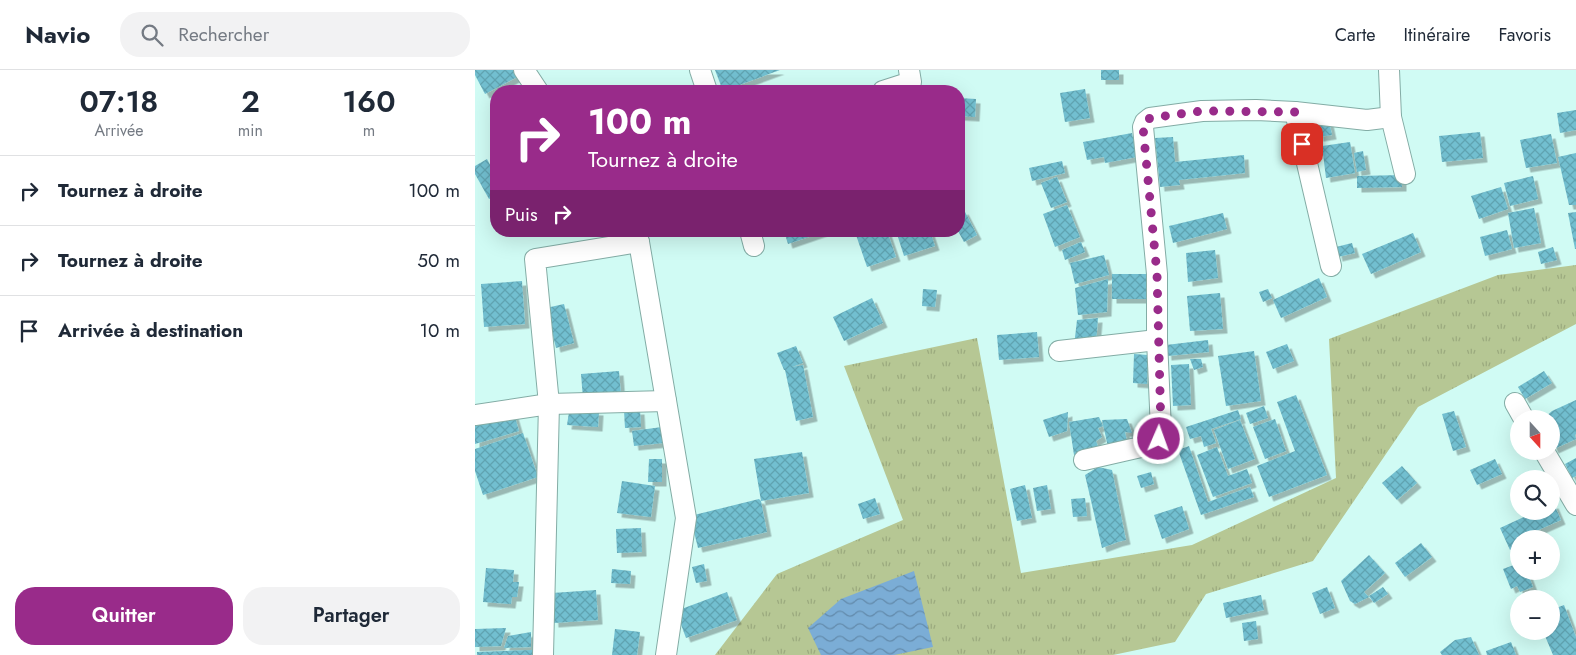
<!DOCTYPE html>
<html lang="fr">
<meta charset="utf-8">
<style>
:root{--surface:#fff;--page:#f2f2f3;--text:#1f2937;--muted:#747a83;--line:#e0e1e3;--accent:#992b8a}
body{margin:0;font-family:Jost,sans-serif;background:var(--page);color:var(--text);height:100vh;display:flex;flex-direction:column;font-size:19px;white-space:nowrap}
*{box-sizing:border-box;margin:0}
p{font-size:16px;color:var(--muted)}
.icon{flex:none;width:28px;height:28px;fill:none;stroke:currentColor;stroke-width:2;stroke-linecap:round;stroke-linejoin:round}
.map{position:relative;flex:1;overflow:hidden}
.side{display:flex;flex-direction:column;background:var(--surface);width:475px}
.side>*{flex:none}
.banner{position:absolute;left:15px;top:15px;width:475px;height:152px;border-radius:20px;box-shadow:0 5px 20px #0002;background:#992b8a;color:#fff;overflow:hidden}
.needle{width:32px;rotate:159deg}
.controls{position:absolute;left:1035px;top:340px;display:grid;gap:10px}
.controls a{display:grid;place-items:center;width:50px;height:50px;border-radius:50%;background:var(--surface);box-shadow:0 5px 20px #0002;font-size:25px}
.pin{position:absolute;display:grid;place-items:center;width:42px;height:42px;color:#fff;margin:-21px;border-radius:10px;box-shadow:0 2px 8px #0006}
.me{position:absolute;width:55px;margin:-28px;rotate:2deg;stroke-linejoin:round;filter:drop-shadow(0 0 4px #0008)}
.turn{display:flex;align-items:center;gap:18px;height:105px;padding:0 15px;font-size:22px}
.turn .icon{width:65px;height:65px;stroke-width:2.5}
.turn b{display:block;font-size:35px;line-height:42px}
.then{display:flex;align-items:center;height:48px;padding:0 15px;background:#0003;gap:10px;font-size:19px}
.eta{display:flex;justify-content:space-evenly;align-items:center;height:85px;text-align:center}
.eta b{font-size:30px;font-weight:600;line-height:35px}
.button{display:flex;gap:10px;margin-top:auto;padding:10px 15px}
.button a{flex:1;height:58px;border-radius:20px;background:var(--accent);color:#fff;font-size:20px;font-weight:600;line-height:58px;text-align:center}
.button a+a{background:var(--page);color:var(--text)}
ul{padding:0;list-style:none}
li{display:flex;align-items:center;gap:15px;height:70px;padding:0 15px;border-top:1px solid var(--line)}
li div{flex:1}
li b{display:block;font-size:19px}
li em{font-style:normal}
header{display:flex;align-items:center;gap:30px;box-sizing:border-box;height:70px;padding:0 25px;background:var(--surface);border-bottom:1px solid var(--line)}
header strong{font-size:24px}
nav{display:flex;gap:28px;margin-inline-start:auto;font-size:18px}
.search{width:350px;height:45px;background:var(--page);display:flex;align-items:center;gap:12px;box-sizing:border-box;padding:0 18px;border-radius:20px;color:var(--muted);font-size:19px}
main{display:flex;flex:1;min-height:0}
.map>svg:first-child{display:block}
</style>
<header>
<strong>Navio</strong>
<div class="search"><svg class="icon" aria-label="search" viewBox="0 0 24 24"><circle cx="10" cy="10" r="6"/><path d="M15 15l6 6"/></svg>Rechercher</div>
<nav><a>Carte</a><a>Itinéraire</a><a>Favoris</a></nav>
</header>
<main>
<section class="side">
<div class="eta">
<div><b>07:18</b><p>Arrivée</p></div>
<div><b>2</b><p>min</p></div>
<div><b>160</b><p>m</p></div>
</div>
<ul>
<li><svg class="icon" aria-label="right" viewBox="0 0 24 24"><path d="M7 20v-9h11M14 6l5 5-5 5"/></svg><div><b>Tournez à droite</b></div><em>100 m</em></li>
<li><svg class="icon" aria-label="right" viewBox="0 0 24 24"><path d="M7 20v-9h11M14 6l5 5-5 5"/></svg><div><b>Tournez à droite</b></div><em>50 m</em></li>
<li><svg class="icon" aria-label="arrive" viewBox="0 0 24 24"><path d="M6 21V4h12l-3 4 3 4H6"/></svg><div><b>Arrivée à destination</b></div><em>10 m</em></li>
</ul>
<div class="button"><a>Quitter</a><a>Partager</a></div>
</section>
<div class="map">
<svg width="1101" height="585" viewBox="0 0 1101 585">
<defs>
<pattern id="grass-tufts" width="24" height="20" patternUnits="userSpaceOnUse" patternTransform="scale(1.25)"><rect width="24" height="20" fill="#b6c794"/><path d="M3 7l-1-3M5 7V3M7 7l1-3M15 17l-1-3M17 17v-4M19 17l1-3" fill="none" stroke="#9baa7e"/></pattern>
<pattern id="water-waves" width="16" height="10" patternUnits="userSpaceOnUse" patternTransform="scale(1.25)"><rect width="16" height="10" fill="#7badd6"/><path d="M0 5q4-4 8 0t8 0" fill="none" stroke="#638bac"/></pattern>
<pattern id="building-cross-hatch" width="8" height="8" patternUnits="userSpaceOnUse" patternTransform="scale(1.25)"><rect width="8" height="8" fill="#72bfd0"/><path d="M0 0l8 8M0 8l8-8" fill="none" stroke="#61a3b1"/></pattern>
<filter id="shadow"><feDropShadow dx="4.5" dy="4.5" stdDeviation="0" flood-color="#0004"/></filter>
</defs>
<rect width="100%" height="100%" fill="#d0fbf4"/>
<path fill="url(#grass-tufts)" d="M1101,195V254L943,337L838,491L731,524L700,572L638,585H240L302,504L428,450L369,296L502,268L546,503L717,475L861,408L854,269L1023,205Z"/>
<path fill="url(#water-waves)" d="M439,501L458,577L419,585H346L333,558L366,529Z"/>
<g fill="url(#building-cross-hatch)" filter="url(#shadow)">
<path d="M0,0H38L42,7L10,24L0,5Z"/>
<path d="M240,0H305L248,21Z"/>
<rect x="626" y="0" width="18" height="10"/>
<path d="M610,19L615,48L590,52L585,23Z"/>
<path d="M484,28L501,29L500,47L484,46Z"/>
<path d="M1101,40V60L1085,63L1082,43Z"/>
<path d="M854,51L857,65L844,67L842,54Z"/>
<path d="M1005,62L1008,88L967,92L964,66Z"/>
<path d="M657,63L662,87L630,93L629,87L612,90L608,72Z"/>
<path d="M1076,64L1082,93L1051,98L1045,70Z"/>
<path d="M698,67L700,92L769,85L770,103L704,110L705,115L685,117L680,68Z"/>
<path d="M875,72L880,103L851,108L847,76Z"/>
<path d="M888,81L891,100L882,102L879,83Z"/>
<path d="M1101,83V135H1094L1083,87Z"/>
<path d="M12,89L21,106V125L14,129L0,104V96Z"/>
<path d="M587,91L590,103L557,111L554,98Z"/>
<path d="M927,105V117L882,118V106Z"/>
<path d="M1058,106L1063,129L1035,136L1029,113Z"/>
<path d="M582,107L592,132L576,138L566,113Z"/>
<path d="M1026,117L1033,139L1004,149L996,126Z"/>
<path d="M592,135L605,167L580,177L568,144Z"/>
<path d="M1059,138L1066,173L1039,178L1033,143Z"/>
<path d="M489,140L502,165L489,172L483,161L484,143Z"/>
<path d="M1101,142V179H1100L1093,143Z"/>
<path d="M748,143L752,159L698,173L694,156Z"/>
<path d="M1032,160L1037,179L1010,186L1005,167Z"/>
<path d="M309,161H348V162L313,174Z"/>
<path d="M383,161H412L421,187L392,197L380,162Z"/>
<path d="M421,161H455L460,176L429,186Z"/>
<path d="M938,163L946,182L896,204L887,184Z"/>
<path d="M606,172L610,182L590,190L587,180Z"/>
<path d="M877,173L880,183L863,187L861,177Z"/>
<path d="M1078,177L1082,190L1066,194L1063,182Z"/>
<path d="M740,180L743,208L713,212L711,183Z"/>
<path d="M629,185L634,205L600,214L595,193Z"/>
<rect x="637" y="204" width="39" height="25"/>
<path d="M844,208L852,227L806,248L798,230Z"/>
<path d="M633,209L632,242L603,245L600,218Z"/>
<path d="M47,211L50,254L9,257L6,214Z"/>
<path d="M448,219L462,220L460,237L447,236Z"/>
<path d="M793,219L797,228L788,232L784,222Z"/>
<path d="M745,223L748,259L715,261L712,226Z"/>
<path d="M397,228L408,253L369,271L358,247Z"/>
<path d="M89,234L99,273L81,278L71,238Z"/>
<path d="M623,248L621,273L599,276L602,250Z"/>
<path d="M562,262L564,287L524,290L522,265Z"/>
<path d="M733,270L734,282L692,286L691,275Z"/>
<path d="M812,274L819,291L798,299L791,282Z"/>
<path d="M321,276L328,293L317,297L328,295L338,347L321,351L310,300H309L302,283Z"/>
<path d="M779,281L786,331L751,336L743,286Z"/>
<path d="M659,284L673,285L672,314L658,313Z"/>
<path d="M715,289H726L728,297L719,300Z"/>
<path d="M714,294L716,335L698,336L696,295Z"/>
<path d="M144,301L146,326L108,329L106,304Z"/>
<path d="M1069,301L1077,313L1050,329L1043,317Z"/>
<path d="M821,325L852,405L794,427L782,396L820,381L802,332Z"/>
<path d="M1101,330V364L1100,365L1101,369L1079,379L1076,372V349H1068L1077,341Z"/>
<path d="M789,336L793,348L775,354L771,343Z"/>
<path d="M109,340L124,341L123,357L92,355L94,342L108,344Z"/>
<path d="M165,340L166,357L150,358L149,341Z"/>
<path d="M763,340L766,349L736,359L741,373L729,377L726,366L715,369L711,357Z"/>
<path d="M979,341L991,377L978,381L967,344Z"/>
<path d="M593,342L592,361L574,367L568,350Z"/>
<path d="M39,344L44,361L0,374V355Z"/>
<path d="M624,347L628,356L623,358L627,367L621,371L625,382L599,385L594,352Z"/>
<path d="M652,349L657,363L650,362L653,376L633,377L627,350Z"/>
<path d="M800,349L811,381L790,389L778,357Z"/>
<path d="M765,350L780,389L753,399L739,360Z"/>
<path d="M187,357L189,373L159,376L157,361Z"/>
<path d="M48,363L63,407L8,425L0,401V379Z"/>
<path d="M714,376L733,432L775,417L779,427L726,445L703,380Z"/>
<path d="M742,377L753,406L772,399L777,413L738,427L722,385Z"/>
<path d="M327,382L334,423L286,431L292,462L223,478L215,446L284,429L286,431L279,389Z"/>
<path d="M1101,388V406L1097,408L1090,394Z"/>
<path d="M174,389H187V412H173Z"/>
<path d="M1020,389L1027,404L1002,415L995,400Z"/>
<path d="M927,396L942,413L922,430L907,413Z"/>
<path d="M623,397L637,400L651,470L643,472L627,478L610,405Z"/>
<path d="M676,402L679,414L666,418L662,406Z"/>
<path d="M147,411L180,416L176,447L142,443Z"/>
<path d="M550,415L557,448L542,451L535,419Z"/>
<path d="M572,415L576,439L562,441L558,418Z"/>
<path d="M400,428L405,444L388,449L383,434Z"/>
<path d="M610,428L612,446L598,447L596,429Z"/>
<path d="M1079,434L1086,450L1059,462L1061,469H1044V477L1035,480L1025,458L1062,441H1076V435Z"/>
<path d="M707,436L714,459L687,469L679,445Z"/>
<path d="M166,458L167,482L142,483L141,459Z"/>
<path d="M946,473L957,487L930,507L920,493Z"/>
<path d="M894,485L910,503L889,522L894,527L880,534L875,531L866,511Z"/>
<path d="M1044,493V501H1052L1058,517L1045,522L1042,516L1036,519L1028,499Z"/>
<path d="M229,494L232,511L221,513L217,497Z"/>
<path d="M11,498L39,500L38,512H44L42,527H37L36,534L8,532Z"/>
<path d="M137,499L156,501L155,514L136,513Z"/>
<path d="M852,517L860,538L845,544L837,523Z"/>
<path d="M908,517L913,524L899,533L894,526Z"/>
<path d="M121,520L123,550L79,553L77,523Z"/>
<path d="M252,522L262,550L211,568L201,541Z"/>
<path d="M786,525L789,540L751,548L748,533Z"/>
<path d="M1089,535L1101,567V585H1078L1068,561H1076V540Z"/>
<path d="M781,551L783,569L769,571L767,553Z"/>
<path d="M31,558L26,576L0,577V559Z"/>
<path d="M140,559L165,562L162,585H137Z"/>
<path d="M56,562V577L29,578L33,566Z"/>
<path d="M996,567L1004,585H967L965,582L980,570Z"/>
<path d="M1036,572L1041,585H1012L1011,581Z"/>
<path d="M58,580V585H2V582Z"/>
</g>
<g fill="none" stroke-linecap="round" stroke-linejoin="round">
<defs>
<g id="minor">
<path d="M49,0L63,21"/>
<path d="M225,0L232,21"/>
<path d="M914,0L916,47L930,104"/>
<path d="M408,21L436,12L434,0"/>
<path d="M820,42L856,196"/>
<path d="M157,161L164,172L211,448L191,585"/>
<path d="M275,161L279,176"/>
<path d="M164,172L60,189L74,334L191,331"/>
<path d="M584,281L682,270"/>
<path d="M1040,333L1049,349"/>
<path d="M0,345L74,334L68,585"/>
<path d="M1069,381L1101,435"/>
<path d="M609,390L679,374L684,369L686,360L682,270V204L668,57L670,52L675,48L727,41L781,40L820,42L892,50L916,47"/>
</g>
</defs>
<use href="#minor" stroke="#83aca5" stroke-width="22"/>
<use href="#minor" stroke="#fff" stroke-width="20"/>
</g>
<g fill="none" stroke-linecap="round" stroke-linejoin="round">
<path stroke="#992b8a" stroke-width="9" stroke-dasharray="0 16.2" d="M684,369L686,360L682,204L668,57L670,52L675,48L727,41L820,42L827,74"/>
</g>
</svg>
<div class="controls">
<a><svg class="needle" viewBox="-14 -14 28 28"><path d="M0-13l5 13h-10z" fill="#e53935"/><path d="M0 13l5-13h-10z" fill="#747a83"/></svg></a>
<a><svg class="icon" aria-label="search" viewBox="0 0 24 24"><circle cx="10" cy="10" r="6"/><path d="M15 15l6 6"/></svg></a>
<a>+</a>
<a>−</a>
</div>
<div class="pin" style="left:827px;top:74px;background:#d93025"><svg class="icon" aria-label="arrive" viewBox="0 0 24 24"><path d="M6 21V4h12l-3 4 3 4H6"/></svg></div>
<svg class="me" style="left:684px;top:369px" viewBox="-20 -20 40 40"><circle r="17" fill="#992b8a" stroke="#fff" stroke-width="3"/><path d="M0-11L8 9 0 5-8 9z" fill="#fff"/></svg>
<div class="banner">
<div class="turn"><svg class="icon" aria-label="right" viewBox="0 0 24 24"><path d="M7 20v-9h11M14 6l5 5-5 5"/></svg><div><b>100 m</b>Tournez à droite</div></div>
<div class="then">Puis<svg class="icon" aria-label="right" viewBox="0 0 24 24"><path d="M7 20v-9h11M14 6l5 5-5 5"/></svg></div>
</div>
</div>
</main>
